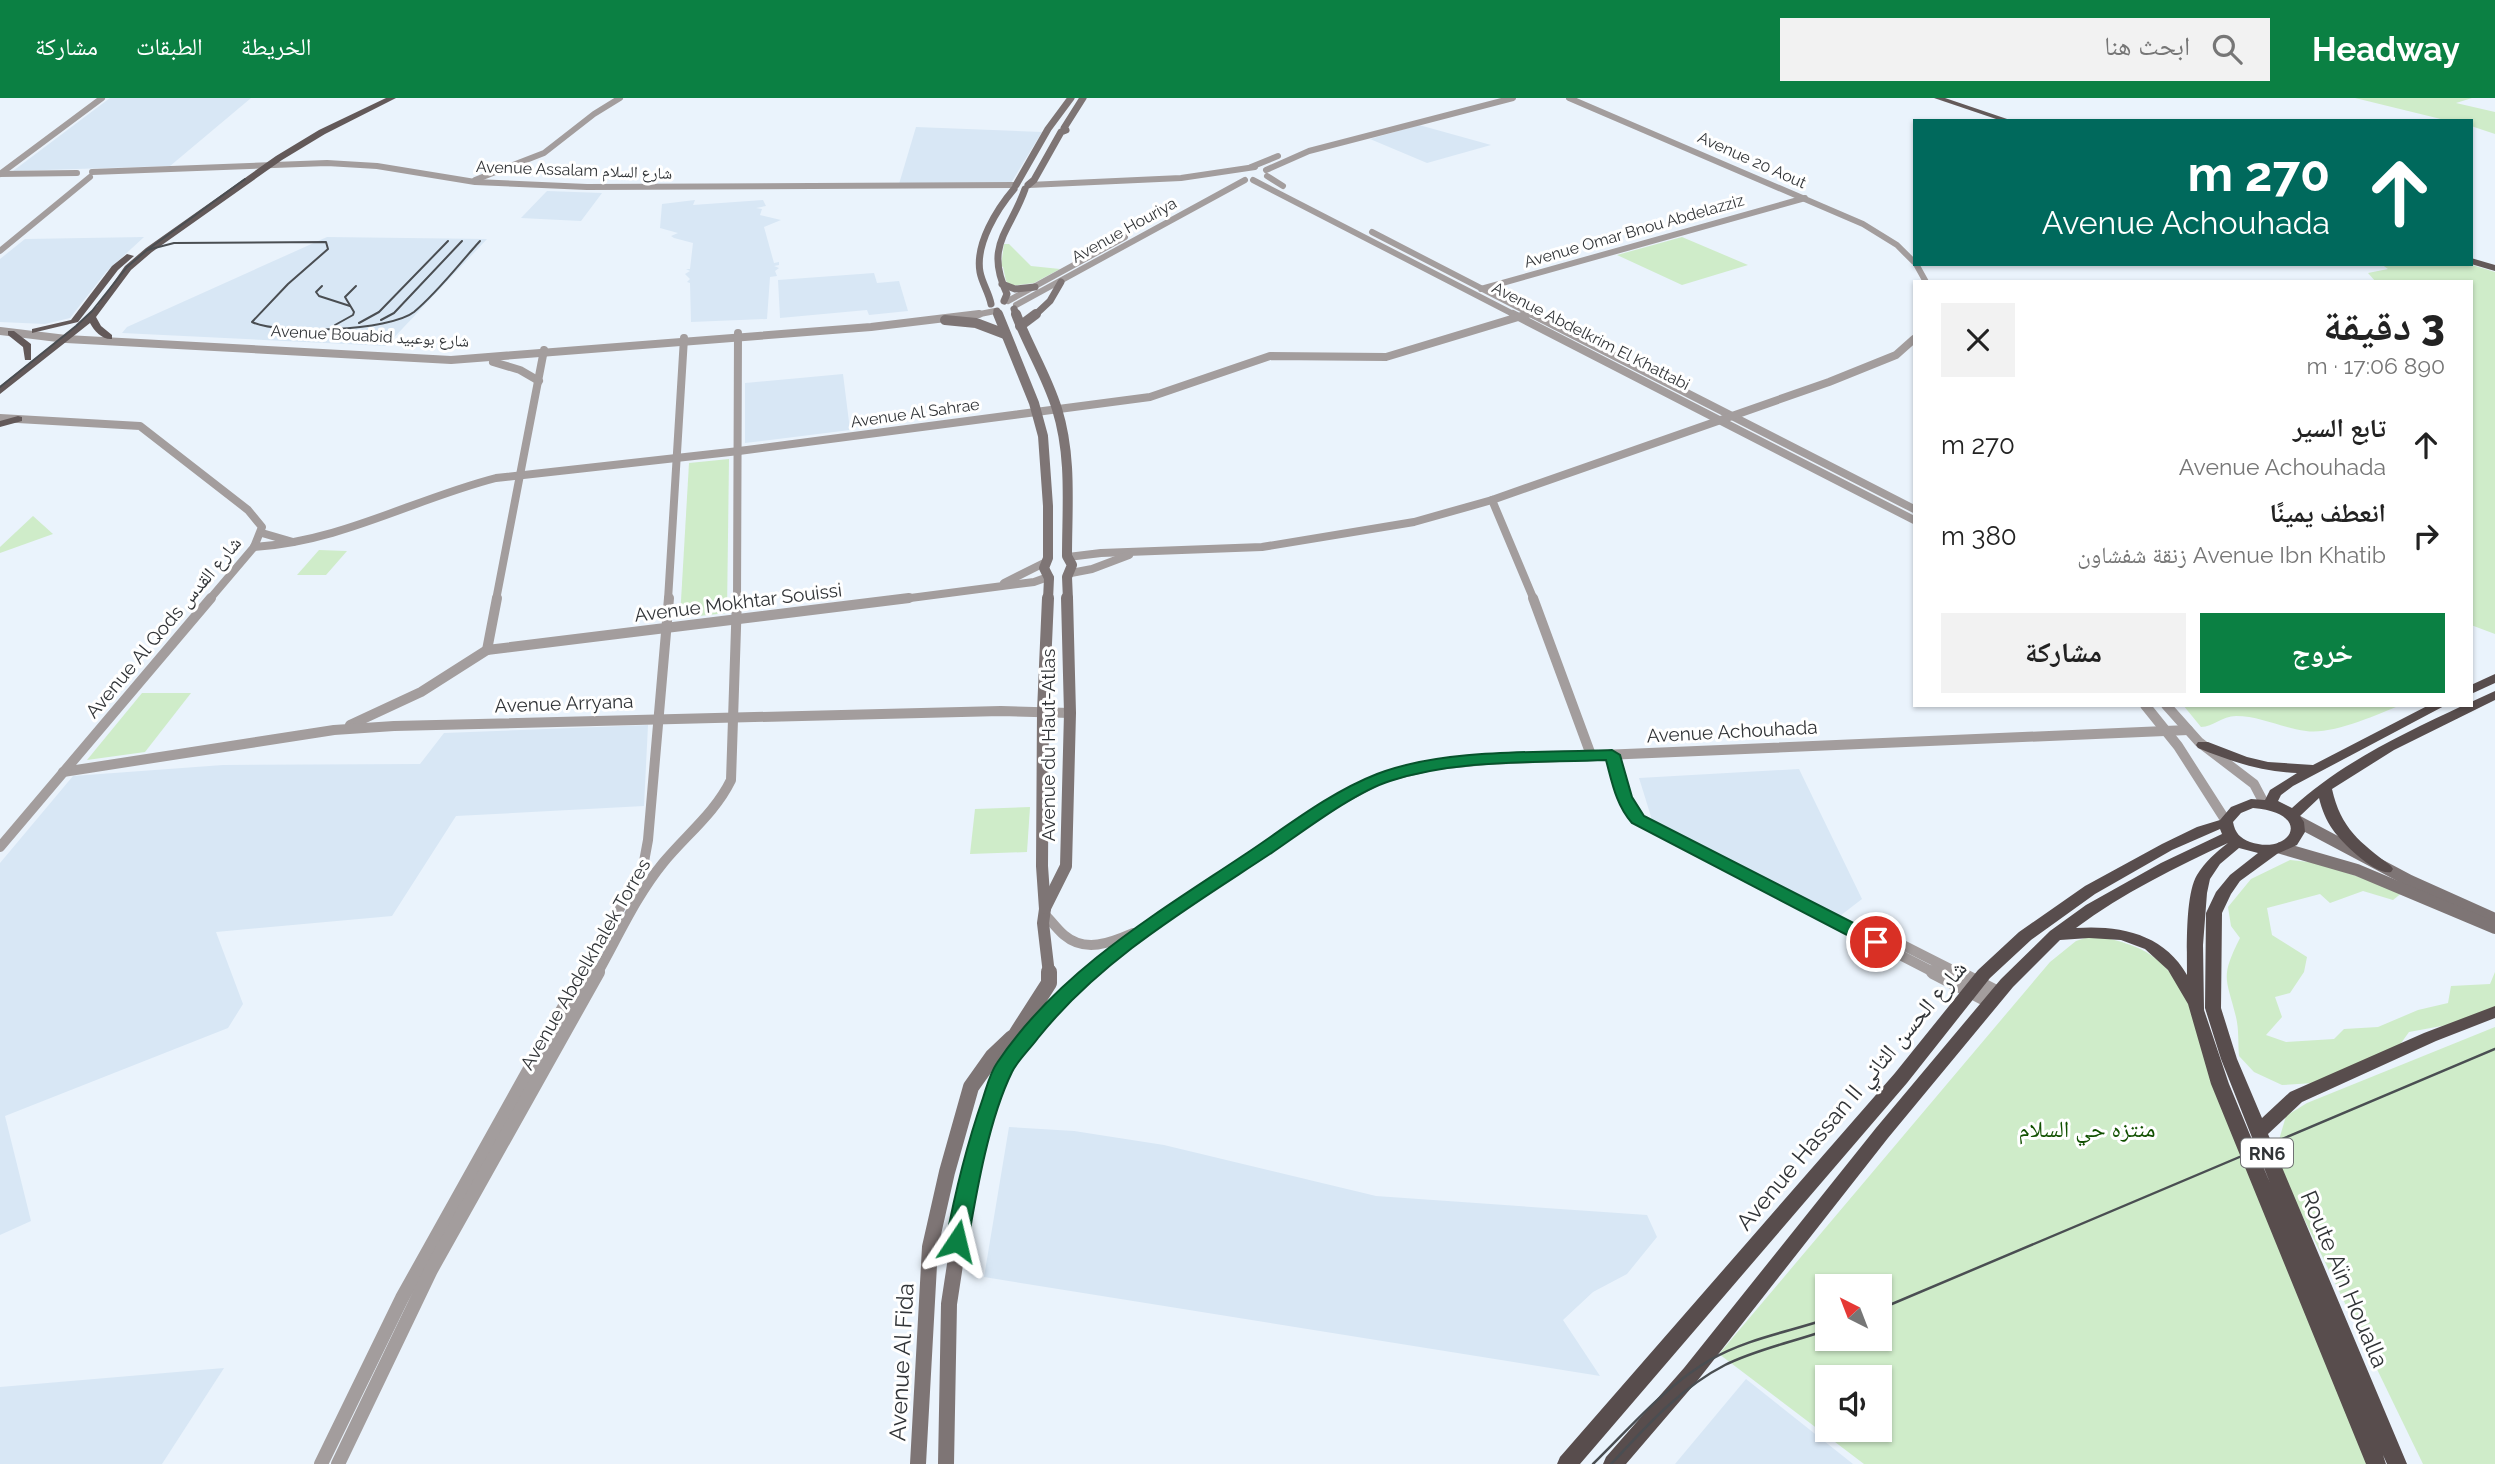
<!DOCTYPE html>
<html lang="ar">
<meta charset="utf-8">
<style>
:root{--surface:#fff;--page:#f2f2f2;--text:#222;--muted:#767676;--accent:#0b8043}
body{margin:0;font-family:Raleway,"Noto Naskh Arabic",sans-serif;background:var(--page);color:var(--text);direction:rtl;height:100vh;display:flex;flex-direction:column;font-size:26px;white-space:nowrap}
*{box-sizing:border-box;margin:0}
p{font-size:23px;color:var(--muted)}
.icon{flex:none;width:38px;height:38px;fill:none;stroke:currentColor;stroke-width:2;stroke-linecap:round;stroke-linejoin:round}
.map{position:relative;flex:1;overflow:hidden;direction:ltr}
.details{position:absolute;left:1913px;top:182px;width:560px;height:427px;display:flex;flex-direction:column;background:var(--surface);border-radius:0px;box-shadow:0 2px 5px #0004;direction:rtl}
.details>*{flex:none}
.top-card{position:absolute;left:1913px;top:21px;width:560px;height:147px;border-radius:0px;box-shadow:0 2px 5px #0004;direction:rtl;background:#00695c;color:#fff;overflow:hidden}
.needle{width:46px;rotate:318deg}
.controls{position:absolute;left:1815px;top:1176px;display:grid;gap:14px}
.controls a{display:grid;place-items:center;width:77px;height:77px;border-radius:0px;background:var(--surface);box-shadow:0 2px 5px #0004;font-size:35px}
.pin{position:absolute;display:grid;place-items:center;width:60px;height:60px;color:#fff;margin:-30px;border:4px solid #fff;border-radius:50%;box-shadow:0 2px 7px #0007}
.me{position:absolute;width:77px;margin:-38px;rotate:10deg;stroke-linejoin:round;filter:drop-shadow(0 0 5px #0008)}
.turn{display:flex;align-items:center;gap:24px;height:147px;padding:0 28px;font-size:32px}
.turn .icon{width:91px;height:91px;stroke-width:2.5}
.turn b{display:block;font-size:49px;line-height:60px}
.round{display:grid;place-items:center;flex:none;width:74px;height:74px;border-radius:0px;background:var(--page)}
.head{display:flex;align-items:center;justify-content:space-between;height:119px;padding:0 28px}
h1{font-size:42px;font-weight:800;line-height:52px}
.button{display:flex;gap:14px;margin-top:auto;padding:14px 28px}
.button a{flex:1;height:80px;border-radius:0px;background:var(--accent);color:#fff;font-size:28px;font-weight:800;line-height:80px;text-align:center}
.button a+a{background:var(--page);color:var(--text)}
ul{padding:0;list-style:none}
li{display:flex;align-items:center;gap:21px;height:91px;padding:0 28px}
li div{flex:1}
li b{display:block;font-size:26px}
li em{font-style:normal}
header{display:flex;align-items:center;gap:42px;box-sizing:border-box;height:98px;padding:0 35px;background:var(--accent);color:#fff}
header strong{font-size:33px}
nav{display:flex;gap:38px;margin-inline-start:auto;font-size:24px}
.search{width:490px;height:63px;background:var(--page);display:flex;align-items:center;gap:18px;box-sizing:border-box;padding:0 24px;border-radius:0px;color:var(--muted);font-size:26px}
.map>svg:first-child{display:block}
</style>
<header>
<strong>Headway</strong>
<div class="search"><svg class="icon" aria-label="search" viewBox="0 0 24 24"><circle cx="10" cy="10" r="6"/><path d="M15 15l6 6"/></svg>ابحث هنا</div>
<nav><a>الخريطة</a><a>الطبقات</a><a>مشاركة</a></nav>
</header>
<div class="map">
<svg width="2495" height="1366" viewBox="0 0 2495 1366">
<rect width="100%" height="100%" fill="#eaf3fc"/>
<g fill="#d8e7f5">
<path d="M110,0H251L170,68L13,73Z"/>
<path d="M1419,27L1491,47L1427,65L1370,41Z"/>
<path d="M916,29L1042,34L1011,85L899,86Z"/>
<path d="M547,93L602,95L581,123L521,120Z"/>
<path d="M695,102L693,107L763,102L766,108L756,110L762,111L760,117L781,122L764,129L774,165L779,164V167L774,168L779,170L775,173L777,178L770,179L767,221L691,224L690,185L687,184L690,181L685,176L690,173L686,171H690L693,145L674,140L671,138L678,135L660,130L662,106Z"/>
<path d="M144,139L106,174L70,220L45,226L0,224V161L25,141Z"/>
<path d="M327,139L487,141L386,248L122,235L127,229Z"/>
<path d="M874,175L877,185L899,183L908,213L869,217L867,212L780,220L778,182Z"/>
<path d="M843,276L850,332L745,345V285Z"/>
<path d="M648,627L644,708L456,718L392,818L216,834L243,906L228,930L5,1018L31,1123L0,1137V765L73,678L223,667L420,666L444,635Z"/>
<path d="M1799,671L1862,801L1836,821L1653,725L1639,680Z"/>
<path d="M1009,1029L1074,1033L1164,1047L1376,1098L1647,1117L1657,1139L1627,1176L1593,1194L1563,1222L1600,1278L984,1179Z"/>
<path d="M224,1270L162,1366H0V1289Z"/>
<path d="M1746,1281L1853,1366H1675Z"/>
</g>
<g fill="#cfecc9" fill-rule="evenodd">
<path d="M2355,0H2472L2456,5L2495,14V36L2471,28V23H2449Z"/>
<path d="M1682,139L1748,167L1682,187L1617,157Z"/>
<path d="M1004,146H1009L1031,168L1060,171L1034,185L1011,188L1006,183L1003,169L1001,168Z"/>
<path d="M2381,166H2469L2495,174V536L2471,527V184H2376L2368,175L2388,171Z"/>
<path d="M729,361L727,515L680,520L689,365Z"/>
<path d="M33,418L53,436L0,455V449Z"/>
<path d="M319,452L347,453L326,477H297Z"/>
<path d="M142,595H191L145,654L87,662Z"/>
<path d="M2183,607H2401C2376,617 2332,637 2306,633C2282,630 2260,618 2236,618C2222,618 2213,629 2201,629Z"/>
<path d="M1030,709L1027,754L970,756L975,711Z"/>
<path d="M2290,762L2318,765L2403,794L2393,802L2363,793L2330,805L2320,796L2267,810L2272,837L2307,859L2304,874L2290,895L2275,899L2282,919L2266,937L2286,944L2334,941L2344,931L2378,929L2418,912L2448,905L2451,888L2490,886L2495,874V910L2447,927L2409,934L2399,948L2314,985L2282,987L2254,974L2239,958C2238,946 2239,931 2236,919C2226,879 2220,880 2240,840L2231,828L2228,809L2251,781Z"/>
<path d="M2094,837C2145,849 2158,854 2188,899L2381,1366H1864L1719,1256L2050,864L2076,843ZM1827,1188H1880V1241H1827ZM1827,1279H1880V1332H1827Z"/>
<path d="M2495,929V1366H2423L2274,1059L2286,1018L2307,1005Z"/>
</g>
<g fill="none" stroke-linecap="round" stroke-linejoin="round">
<g stroke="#a39d9d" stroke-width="6">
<path d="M1569,0L1863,126L1897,147L1914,164"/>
<path d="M1251,69L1278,58"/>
<path d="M1266,72L1309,53L1513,0"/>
<path d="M92,74L327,65L377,68L475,84L587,89L1014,87"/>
<path d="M0,76L102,0"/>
<path d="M0,76L77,75"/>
<path d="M1267,78L1283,88"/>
<path d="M475,82L544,55L594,16L620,0"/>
<path d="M1253,82L1517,218"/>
<path d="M1029,87L1181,80L1255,69"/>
<path d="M1372,134L1535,218"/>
<path d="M0,153L90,79"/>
<path d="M1916,166L1926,184"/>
<path d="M1481,191L1805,100"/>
<path d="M1008,203L1125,139"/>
<path d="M1016,207L1245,82"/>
<path d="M970,218L995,213"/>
<path d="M1523,218L1531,215"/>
</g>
<g stroke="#a39d9d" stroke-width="8">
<path d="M1513,216L1914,422"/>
<path d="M1532,216L1914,411"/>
<path d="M0,233L66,241L451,262L871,229L979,216"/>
<path d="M493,264L520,272L539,283"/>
<path d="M0,320L140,328L248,412L262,429L254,449L209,502"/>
<path d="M1492,402L1534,502"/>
<path d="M262,435L293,444"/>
<path d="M254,449C340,444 414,401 496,380L739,353L1150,299L1270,258L1386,259L1528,216"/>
<path d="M1068,459L1101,455L1262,449L1414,424L1492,402L1829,284L1896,257L1914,241"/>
<path d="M1071,475L1092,471L1129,457"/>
<path d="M1004,485L1046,464"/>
<path d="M496,502L544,252"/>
<path d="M668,502L684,240"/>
<path d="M737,502L738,235"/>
<path d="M895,502L1034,484L1048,479"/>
</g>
<g stroke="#a39d9d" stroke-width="10">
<path d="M1533,500L1591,657"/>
<path d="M487,552L497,500"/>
<path d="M2145,607L2178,648L2226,723"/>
<path d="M2166,607L2199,644L2254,686L2264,705"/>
<path d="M350,627L421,594L487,552L909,500"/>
<path d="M1612,657L1624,700L1638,722L1937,876"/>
<path d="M63,674L334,632L394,628L1001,613L1070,615"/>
<path d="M0,749L211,500"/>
<path d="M1044,816C1051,822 1056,830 1064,837C1085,855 1110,845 1133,835"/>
<path d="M1864,836L1883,837L1960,876"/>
<path d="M583,876L643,769L648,742L669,500"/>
<path d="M597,876C618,839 636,798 663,765C686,737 715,715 731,682L737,500"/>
<path d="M1088,876L1155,825L1326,710L1382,680L1436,667L1486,662L2188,632"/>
</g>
<g stroke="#a39d9d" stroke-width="14">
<path d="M1933,874L1991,904"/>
<path d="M1957,874L1998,895"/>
<path d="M1008,964L1050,913L1090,874"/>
<path d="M321,1366L402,1200L584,874"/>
<path d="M338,1366L431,1172L598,874"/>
</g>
<g stroke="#7e7575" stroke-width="7">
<path d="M1016,87L1048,31L1071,0"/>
<path d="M1028,87L1034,82L1061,34L1066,32L1064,30L1083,0"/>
<path d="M1002,186L1015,191L1035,189"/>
<path d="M1004,203L1007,196C984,147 1010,134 1025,91"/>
<path d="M991,206C989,195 982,185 980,174C975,146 997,111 1014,91"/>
<path d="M1014,211L1017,218"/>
<path d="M997,213L999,218"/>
<path d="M1034,218L1050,203L1061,184"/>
</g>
<g stroke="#7e7575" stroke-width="10">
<path d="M998,216L1034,305L1043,338L1048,408V460L1044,470L1049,480"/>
<path d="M1016,216C1028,248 1047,278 1057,311C1072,359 1067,409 1067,458L1072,467L1067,479L1068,502"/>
<path d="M945,222L976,225L1005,236"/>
<path d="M1020,228L1036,216"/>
<path d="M1048,502L1049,480"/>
</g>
<g stroke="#7e7575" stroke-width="12">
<path d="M1048,500L1043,613L1042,768L1045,811L1043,825L1049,876"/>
<path d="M2297,723L2410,783L2495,821"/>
<path d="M2281,750L2357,772L2495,830"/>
<path d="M1045,810L1066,768L1070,615L1067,500"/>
</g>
<g stroke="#7e7575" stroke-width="16">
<path d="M918,1366L930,1149L947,1074L971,989L993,958L1012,940"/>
<path d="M946,1366L949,1206L965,1101L987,1017L1008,955L1017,935L1049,885V874"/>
</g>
<g fill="#635959" fill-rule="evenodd">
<path d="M386,0H396L325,36L282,62L152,154L131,172L96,219L101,228L112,237V241C103,242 94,233 90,225L0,296V288L76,228L97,208L125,168L146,150L276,58L319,32Z"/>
<path d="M1934,0H1945L2013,23H2002Z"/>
<path d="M127,156L134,158L118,172L78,224L32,235V231L71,222L112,168Z"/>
<path d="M2471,160L2495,167V173L2471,166Z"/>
<path d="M8,233H14L31,246V262H25L23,249L8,237Z"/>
<path d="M18,318L22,319V323L0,329V323Z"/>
</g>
<g fill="#584d4d" fill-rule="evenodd">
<path d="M2495,576V585L2471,596V587Z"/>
<path d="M2495,593V602L2394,652L2332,691C2341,731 2360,744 2391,768L2393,771L2391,774C2376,778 2342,745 2333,732C2326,722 2322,712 2319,700L2300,718L2304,724L2305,734L2297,747L2277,756L2240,783L2231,796L2222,815L2221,910L2237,961L2262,1020L2290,994L2424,935L2495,908V920L2436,943L2302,1004L2268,1036L2407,1366H2387L2383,1357L2386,1366H2366L2211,986L2188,906L2168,872L2145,851L2121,842L2089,840L2060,842L2013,889L1888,1040L1698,1282L1626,1366H1603L1606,1359L1684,1270L1876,1030L2001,881L2050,833L2086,807L2161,765L2222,736L2220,731L2172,752L2095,796L2031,842L1990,880L1907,985L1580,1366H1557L1560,1359L1895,975L1978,872L2019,834L2085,788L2162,746L2197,729L2220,722L2231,709L2251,701L2265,702L2270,692L2297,675C2262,674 2230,663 2198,650L2196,647L2198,644H2208L2247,659L2268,664L2313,667L2429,607H2446L2293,688L2281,697L2278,703L2292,710C2342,664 2403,636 2464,607H2471V604ZM2253,710C2315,715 2291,758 2250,744C2240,740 2235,735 2233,724L2241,715ZM2228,745C2216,754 2205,764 2197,777C2185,797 2187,852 2187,877C2164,836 2120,827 2076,830C2123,795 2176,769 2228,745ZM2239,750L2258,755L2230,777L2216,794L2206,815L2205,910L2221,961L2270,1085L2229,986L2204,912L2203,847L2207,795L2210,781L2220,766Z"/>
</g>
<g stroke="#4a4e52" stroke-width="2">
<path d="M147,152L174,145L326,144L328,151L288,186L252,224C280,237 390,233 414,214C438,194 459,166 480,143"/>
<path d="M322,188L316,194L319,198L350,208"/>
<path d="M381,222L394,215L462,143"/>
<path d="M359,225L379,214L448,143"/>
<path d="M335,227L353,217L354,214L345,199L356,188"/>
<path d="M0,289L76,228L92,213L127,169L147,152L245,81"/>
</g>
<g stroke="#4a4e52" stroke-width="2.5">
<path d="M1880,1211L2495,951"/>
<path d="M1593,1366C1630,1330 1665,1288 1710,1262C1746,1241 1788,1234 1827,1221"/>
<path d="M1611,1366C1645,1330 1680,1290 1725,1267C1757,1251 1793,1244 1827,1232"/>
</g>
</g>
<path fill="#0b8043" stroke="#07532c" stroke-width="2" d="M1612,652L1620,657L1632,699L1644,718L1883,840L1885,844L1883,849H1870L1632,725C1616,707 1612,684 1606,662C1535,665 1459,661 1390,683C1355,694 1305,732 1273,754C1190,809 1101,861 1038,940C1030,951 1018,962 1012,974C989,1021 977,1091 968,1143L965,1149L957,1151L950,1149L946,1143C955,1094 967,1046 983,1000C987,988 990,975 997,965C1059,872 1159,814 1250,753C1290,726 1331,694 1377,676C1444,650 1540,655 1612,652Z"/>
<g text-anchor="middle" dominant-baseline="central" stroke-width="6" stroke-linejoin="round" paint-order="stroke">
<g font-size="16" fill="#313437" stroke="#fff">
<text transform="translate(1752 62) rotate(24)">Avenue 20 Aout</text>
<text transform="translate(574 72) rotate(2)">Avenue Assalam شارع السلام</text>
<text transform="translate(1124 132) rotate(-29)">Avenue Houriya</text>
<text transform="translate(1634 133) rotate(-16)">Avenue Omar Bnou Abdelazziz</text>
<text transform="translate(370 238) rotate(3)">Avenue Bouabid شارع بوعبيد</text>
<text transform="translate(1591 238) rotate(27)">Avenue Abdelkrim El Khattabi</text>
<text transform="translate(915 315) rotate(-8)">Avenue Al Sahrae</text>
</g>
<rect fill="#fff" stroke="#6f7173" stroke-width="2" x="2241" y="1040.5" width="52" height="29" rx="5"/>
<g font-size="18" font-weight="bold" fill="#313437">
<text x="2267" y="1055">RN6</text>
</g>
<g font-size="19" fill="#313437" stroke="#fff">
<text transform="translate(738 504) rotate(-7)">Avenue Mokhtar Souissi</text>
<text transform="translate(163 529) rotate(-50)">Avenue Al Qods شارع القدس</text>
<text transform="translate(564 605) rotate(-2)">Avenue Arryana</text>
<text transform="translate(1732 633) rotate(-3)">Avenue Achouhada</text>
<text transform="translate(1048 647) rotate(-90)">Avenue du Haut-Atlas</text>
<text transform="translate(585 866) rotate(-60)">Avenue Abdelkhalek Torres</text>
</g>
<g font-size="23" fill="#313437" stroke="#fff">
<text transform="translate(1851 997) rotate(-50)">Avenue Hassan II شارع الحسن الثاني</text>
<text transform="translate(2345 1181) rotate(67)">Route Aïn Houalla</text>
<text transform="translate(901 1264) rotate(-87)">Avenue Al Fida</text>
</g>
<g font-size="23" fill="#115000" stroke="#fff">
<text x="2087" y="1030">منتزه حي السلام</text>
</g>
</g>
</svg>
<div class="controls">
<a><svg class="needle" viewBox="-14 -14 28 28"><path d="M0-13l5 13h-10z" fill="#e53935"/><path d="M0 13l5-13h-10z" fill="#767676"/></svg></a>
<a><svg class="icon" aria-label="sound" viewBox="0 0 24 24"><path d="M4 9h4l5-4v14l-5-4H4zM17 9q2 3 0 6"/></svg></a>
</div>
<div class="pin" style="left:1876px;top:844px;background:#d93025"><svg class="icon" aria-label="arrive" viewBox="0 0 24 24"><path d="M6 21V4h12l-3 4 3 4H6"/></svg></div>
<svg class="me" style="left:957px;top:1143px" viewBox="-20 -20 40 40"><path d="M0-17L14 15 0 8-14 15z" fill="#0b8043" stroke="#fff" stroke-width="4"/></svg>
<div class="top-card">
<div class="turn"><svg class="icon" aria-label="ahead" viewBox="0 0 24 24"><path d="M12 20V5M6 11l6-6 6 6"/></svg><div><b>270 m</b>Avenue Achouhada</div></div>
</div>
<section class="details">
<div class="head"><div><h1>3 دقيقة</h1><p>890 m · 17:06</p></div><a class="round"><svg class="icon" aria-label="close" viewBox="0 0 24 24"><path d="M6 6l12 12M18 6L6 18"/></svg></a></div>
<ul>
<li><svg class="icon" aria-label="ahead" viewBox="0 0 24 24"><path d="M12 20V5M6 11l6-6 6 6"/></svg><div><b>تابع السير</b><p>Avenue Achouhada</p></div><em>270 m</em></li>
<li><svg class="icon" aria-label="right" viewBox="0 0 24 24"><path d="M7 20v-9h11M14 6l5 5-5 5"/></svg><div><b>انعطف يمينًا</b><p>Avenue Ibn Khatib زنقة شفشاون</p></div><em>380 m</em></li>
</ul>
<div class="button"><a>خروج</a><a>مشاركة</a></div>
</section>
</div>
